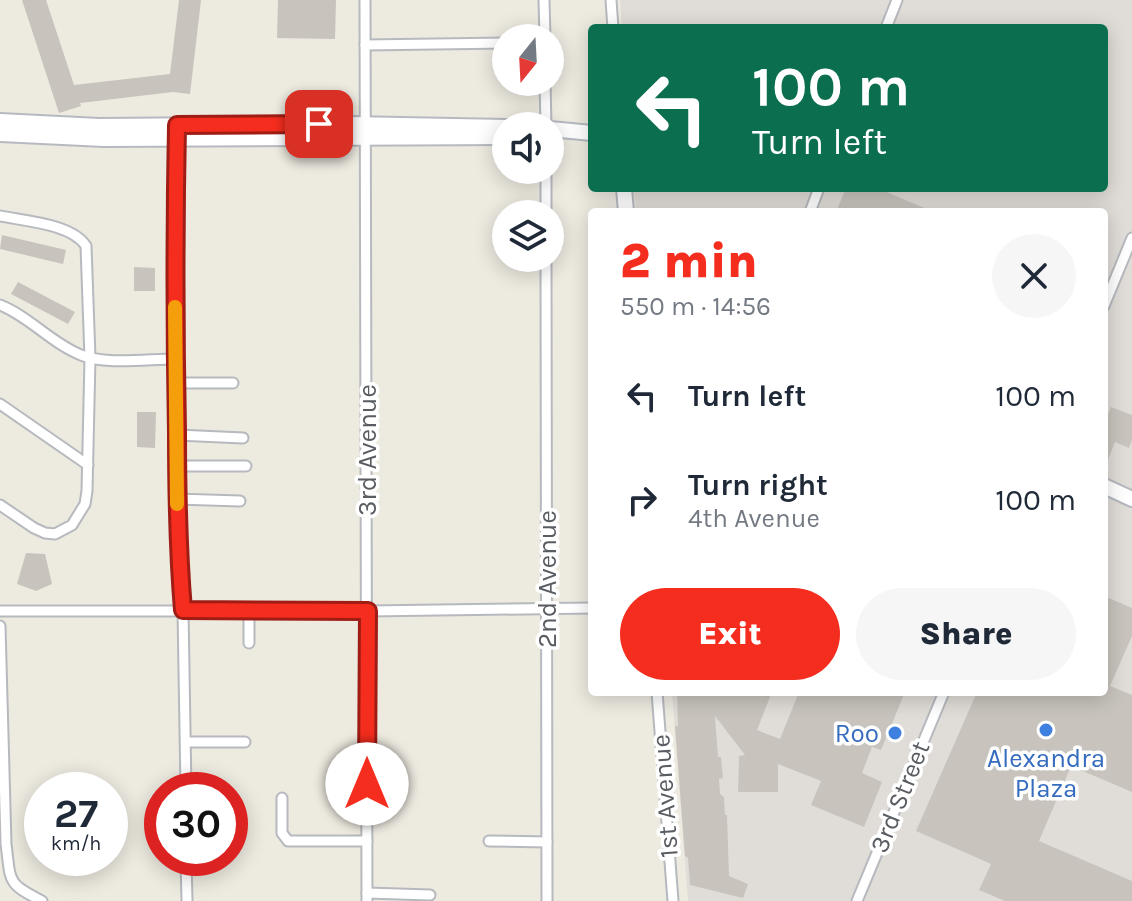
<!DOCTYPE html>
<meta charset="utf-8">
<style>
:root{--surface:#fff;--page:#f6f6f7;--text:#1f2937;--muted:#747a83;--accent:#f52d1e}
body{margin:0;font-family:Karla,sans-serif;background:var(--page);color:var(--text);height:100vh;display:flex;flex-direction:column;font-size:30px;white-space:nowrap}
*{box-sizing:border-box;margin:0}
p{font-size:26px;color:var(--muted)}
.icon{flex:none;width:44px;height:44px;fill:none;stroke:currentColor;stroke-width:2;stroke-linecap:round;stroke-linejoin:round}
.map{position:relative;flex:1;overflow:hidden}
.sheet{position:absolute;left:588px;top:208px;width:520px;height:488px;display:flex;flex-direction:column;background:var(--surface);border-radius:8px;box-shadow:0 4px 20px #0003}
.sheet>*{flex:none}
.banner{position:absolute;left:588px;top:24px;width:520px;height:168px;border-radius:8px;box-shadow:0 4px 20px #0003;background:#0b6e4f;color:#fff;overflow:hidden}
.needle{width:52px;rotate:198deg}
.controls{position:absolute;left:492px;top:24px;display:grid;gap:16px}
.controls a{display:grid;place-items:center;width:72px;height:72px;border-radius:50%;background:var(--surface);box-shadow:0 4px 20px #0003;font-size:40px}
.speed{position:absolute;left:24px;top:772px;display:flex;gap:16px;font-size:40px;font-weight:700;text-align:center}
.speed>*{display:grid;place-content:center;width:104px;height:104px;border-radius:50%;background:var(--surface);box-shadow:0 4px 20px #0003;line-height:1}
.speed small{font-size:20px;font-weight:400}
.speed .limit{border:12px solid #d22;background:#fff;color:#111}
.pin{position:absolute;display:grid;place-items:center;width:68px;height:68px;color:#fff;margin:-34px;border-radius:16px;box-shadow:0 4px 12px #0006}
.me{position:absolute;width:88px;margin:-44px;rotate:0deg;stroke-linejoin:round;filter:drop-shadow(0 0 6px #0008)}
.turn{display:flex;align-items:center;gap:28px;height:168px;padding:0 32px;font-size:36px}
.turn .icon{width:104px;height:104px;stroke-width:2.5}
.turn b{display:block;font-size:56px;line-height:68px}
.round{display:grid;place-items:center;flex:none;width:84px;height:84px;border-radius:42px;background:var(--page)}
.overview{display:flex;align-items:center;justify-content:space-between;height:136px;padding:0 32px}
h1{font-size:48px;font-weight:800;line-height:60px;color:var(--accent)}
.button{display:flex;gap:16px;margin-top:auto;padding:16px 32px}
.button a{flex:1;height:92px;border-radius:48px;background:var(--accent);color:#fff;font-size:32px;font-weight:800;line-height:92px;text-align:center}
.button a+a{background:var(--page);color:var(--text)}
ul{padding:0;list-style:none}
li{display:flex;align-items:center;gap:24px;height:104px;padding:0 32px}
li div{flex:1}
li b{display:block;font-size:30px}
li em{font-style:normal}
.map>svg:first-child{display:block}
</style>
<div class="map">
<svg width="1132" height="901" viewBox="0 0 1132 901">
<rect width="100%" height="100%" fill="#edeae0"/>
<path fill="#e0ddd8" d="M620,0H1132V901H688L672,692H1104V212H636L634,188H1104V28H622Z"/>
<g fill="#c8c4bd">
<path d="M22,0H46L74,85L170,74L179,0H201L190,94L173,92L80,103L81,106L59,113Z"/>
<path d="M278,0H336L335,39L277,38Z"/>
<path d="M846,188H877L934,212H836Z"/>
<path d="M2,235L66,250L63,264L0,249Z"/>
<path d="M134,267L155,268V291H134Z"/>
<path d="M18,282L75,312L68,324L11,294Z"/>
<path d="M1111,407L1132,415V440L1129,448L1115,442L1105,467L1104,424Z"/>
<path d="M137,412H156L155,448L137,447Z"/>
<path d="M26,553L45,554L52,584L36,591L17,584Z"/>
<path d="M1104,596L1132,608V636L1110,686L1132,695V792L1071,766L1039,841L1132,881V901H1005L979,890L991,864L916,831L977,692H1104Z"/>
<path d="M677,692H772L757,730L780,739L799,692H905L881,750L872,747L862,773L882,782L864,827L811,805L821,781L778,764V792H738L739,756L745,755L715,716L718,757H721L723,778L719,779L720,794L724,797L725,815H727L729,876L748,884L743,898L690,885L688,858L685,856L675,726H678Z"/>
</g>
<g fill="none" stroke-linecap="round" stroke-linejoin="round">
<defs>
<g id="street">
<path d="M365,0L367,901"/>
<path d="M544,0L545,38"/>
<path d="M611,0L613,28"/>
<path d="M886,28L897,0"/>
<path d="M365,45L506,43"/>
<path d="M545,82L546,126"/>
<path d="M177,136L176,499L183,610L186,790"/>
<path d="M546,170V214"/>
<path d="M810,212L819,188"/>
<path d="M0,216C25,221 72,224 86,246L90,358L87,491L85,504L72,525L55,534L45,533L34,528L0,505"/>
<path d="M546,258L547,901"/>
<path d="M0,305C30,317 51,343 81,355C104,365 148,359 175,359"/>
<path d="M1104,306L1132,238"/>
<path d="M175,383H233"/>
<path d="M0,404L88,465"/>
<path d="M177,435L243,438"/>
<path d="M176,466H246"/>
<path d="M176,499L240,501"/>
<path d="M0,611H368L592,608"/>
<path d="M0,626L6,844C11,882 6,883 42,901"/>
<path d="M249,643V611"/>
<path d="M657,692L673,901"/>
<path d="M186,742H245"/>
<path d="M282,798V833L288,841H367"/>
<path d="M489,841L547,842"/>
<path d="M186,858L187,901"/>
<path d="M367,893L430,895"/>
<path d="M857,901L944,692"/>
</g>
<g id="secondary">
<path d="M0,121L99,126L349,124L506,127"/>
<path d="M550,129L592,133"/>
<path d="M0,134L104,139L506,137"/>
<path d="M624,188L626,212"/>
<path d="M1104,486L1132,499"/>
</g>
</defs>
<use href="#street" stroke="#b6b9be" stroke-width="13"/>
<use href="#secondary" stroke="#b6bac0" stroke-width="18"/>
<use href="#street" stroke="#fff" stroke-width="9"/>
<use href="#secondary" stroke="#fff" stroke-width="14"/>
</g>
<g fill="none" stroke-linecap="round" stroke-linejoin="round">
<defs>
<path id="route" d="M319,124L177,125C175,227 175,330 177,432C177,492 178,551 183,610L368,611L367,784"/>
</defs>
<use href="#route" stroke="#9f1d14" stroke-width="20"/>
<use href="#route" stroke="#f52d1e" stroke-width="14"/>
<path stroke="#f59e0b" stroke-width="14" d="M175,307L177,504"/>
</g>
<g fill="#3f7fe0" stroke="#fff" stroke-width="3">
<circle cx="1046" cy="730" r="8"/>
<circle cx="895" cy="733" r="8"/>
</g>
<g text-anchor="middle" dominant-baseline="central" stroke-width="7" stroke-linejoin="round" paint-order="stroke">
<g font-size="26" fill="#595d62" stroke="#fff">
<text transform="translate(367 450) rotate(-90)">3rd Avenue</text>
<text transform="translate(547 579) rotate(-90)">2nd Avenue</text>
<text transform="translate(665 796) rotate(-94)">1st Avenue</text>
<text transform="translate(900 797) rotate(-68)">3rd Street</text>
</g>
<g font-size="26" fill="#366cbe" stroke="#fff" text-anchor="end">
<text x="879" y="733">Roo</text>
<text x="1046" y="758" text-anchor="middle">Alexandra<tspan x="1046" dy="30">Plaza</tspan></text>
</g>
</g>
</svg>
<div class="controls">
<a><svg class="needle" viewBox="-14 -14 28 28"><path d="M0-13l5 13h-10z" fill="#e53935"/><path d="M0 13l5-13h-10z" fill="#747a83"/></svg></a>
<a><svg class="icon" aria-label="sound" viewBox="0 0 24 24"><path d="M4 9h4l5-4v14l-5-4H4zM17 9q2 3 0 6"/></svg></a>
<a><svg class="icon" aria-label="layers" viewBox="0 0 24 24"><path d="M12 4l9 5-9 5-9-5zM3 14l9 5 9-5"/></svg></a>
</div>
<div class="speed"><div>27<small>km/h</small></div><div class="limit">30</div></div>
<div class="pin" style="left:319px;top:124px;background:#d93025"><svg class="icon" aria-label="arrive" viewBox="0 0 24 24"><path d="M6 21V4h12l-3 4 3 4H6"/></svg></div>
<svg class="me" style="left:367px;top:784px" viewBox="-20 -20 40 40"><circle r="19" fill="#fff"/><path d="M0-13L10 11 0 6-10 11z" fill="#f52d1e"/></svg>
<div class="banner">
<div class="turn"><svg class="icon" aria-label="left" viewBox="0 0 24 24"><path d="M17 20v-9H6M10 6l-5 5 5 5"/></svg><div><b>100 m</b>Turn left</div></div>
</div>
<section class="sheet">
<div class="overview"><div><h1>2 min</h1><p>550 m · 14:56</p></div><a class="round"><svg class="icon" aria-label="close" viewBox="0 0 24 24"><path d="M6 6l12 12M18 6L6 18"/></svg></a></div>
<ul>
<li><svg class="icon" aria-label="left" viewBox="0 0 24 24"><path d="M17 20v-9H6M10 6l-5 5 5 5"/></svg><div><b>Turn left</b></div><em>100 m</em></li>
<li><svg class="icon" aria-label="right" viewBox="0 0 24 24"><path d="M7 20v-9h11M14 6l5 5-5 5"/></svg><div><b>Turn right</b><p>4th Avenue</p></div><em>100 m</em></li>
</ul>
<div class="button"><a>Exit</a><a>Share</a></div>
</section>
</div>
